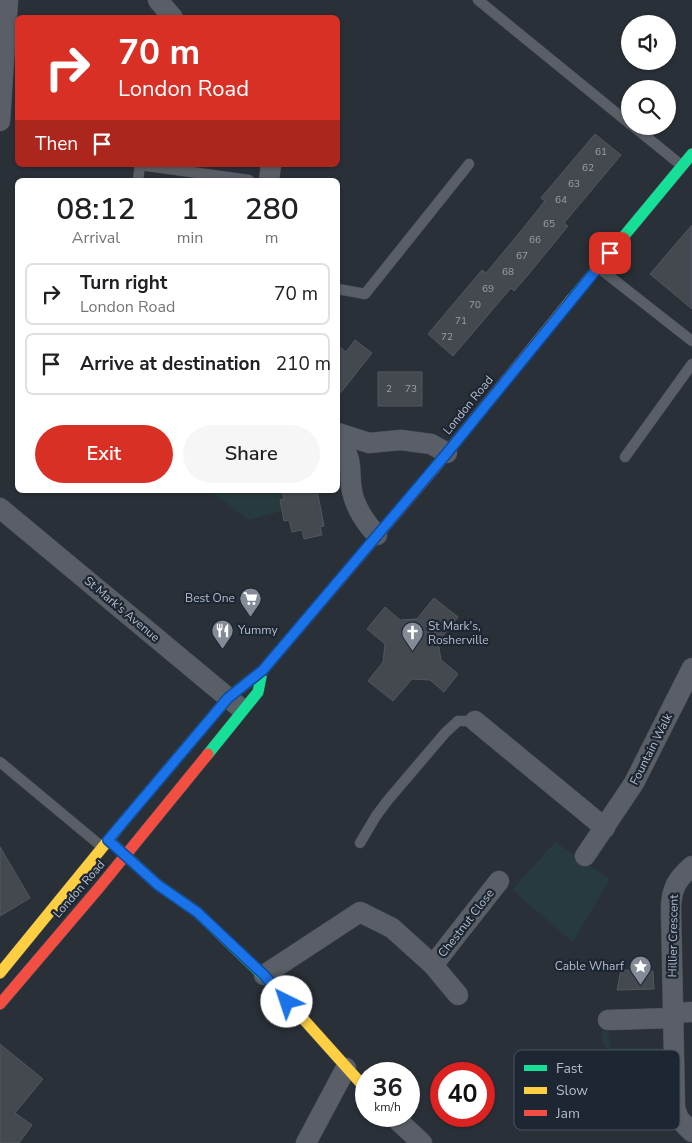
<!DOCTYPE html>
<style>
:root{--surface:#fff;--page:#f6f6f6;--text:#202124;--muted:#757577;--line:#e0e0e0;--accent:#d93025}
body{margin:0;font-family:"Nunito Sans",sans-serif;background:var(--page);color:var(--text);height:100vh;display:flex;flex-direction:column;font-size:19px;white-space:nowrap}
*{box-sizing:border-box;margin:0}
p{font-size:16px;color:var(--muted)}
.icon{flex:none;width:28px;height:28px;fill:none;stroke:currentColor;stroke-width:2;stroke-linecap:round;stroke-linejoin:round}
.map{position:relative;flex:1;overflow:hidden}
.details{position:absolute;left:15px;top:178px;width:325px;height:315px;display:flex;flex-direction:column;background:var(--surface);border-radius:8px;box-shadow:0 1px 4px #0004}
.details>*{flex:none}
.top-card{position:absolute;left:15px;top:15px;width:325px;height:152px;border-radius:8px;box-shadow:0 1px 4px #0004;background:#d93025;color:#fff;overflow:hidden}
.buttons{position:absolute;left:621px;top:15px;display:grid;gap:10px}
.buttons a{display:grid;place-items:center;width:55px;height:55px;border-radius:50%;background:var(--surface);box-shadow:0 1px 4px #0004;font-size:25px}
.speed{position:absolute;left:355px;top:1062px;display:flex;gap:10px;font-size:25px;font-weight:700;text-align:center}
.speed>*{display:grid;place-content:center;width:65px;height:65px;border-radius:50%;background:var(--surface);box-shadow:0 1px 4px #0004;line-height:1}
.speed small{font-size:12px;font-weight:400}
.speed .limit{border:8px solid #d22;background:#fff;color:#111}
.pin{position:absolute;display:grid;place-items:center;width:42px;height:42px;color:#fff;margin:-21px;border-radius:10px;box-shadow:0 2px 8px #0006}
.me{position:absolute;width:55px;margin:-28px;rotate:319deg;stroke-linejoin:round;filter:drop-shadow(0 0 4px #0008)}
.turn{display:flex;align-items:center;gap:18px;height:105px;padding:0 20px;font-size:22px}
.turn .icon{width:65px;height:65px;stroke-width:2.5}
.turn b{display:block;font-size:35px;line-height:42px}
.then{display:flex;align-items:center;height:48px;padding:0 20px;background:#0003;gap:10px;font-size:19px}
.eta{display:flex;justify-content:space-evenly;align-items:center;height:85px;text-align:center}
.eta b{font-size:30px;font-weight:600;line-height:35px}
.cta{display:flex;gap:10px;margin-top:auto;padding:10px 20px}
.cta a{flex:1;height:58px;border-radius:30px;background:var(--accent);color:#fff;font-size:20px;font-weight:600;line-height:58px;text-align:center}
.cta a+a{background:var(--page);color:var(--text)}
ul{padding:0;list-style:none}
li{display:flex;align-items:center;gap:15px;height:62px;margin:0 10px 8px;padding:0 10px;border:2px solid var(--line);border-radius:8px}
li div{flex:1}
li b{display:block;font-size:19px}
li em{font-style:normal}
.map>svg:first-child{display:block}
</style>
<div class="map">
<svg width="692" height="1143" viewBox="0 0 692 1143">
<rect width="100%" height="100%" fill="#2a3038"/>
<g fill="#273a3e">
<path d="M213,490H282L284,499L280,500L282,511L248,520L212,492Z"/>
<path d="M555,842L610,879L573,942L512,890Z"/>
<path d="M601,1031H608L611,1048H662V1050L643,1051L645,1095L663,1096V1115L689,1143H687L609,1057L603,1042Z"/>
</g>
<g fill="#444950" stroke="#52575f">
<path d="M595,134L621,155L564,223L568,226L528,275L514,291L511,288L453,356L428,334L482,270L486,273L516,237L545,201L541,198Z"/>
<path d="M692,225V309L650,274Z"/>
<path d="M355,340L372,353L338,396V346L346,352Z"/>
<rect x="378" y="372" width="44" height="34"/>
<path d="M282,490H317L324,526L320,527L322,535L304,539L302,530L292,532L289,520L284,521L280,500L284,499Z"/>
<path d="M434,598L458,617L438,642L441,660L458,674L444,692L430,680L412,679L393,701L368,681L383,662L385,644L367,629L385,607L400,620L417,619Z"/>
<path d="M0,847L30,898L0,916Z"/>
<path d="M621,970L653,971L654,989L617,990Z"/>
<path d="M0,1044L43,1079L15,1113L32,1125L19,1143H0Z"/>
</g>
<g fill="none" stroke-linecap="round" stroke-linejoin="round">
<defs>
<g id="lane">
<path d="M478,0L630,124"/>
<path d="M633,126L681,165"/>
<path d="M140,165L249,180"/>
<path d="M138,180L140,165"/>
<path d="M599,268L692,341"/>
<path d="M338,289L365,294L469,164"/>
<path d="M625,457L692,364"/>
<path d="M0,762L101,846"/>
<path d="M360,843L376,816L388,800L445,733L458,721H475"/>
</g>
<g id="street">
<path d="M158,0L173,18"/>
<path d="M0,121L8,0"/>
<path d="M269,180L271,165"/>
<path d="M338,433L369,443L401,440L431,444L447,453"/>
<path d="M338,440C355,461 348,468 352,491C355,507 366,524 377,535"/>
<path d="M0,508L238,706"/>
<path d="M475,721L605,828"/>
<path d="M585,856L634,783L692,668"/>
<path d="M692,866C677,879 671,889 671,909L675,1108L679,1119L692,1132"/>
<path d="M433,965L499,881"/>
<path d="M264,975L360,912L392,928L433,965L458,995"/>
<path d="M673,1013L692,1012"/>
<path d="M608,1020L673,1018"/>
<path d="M393,1116L422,1143"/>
<path d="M306,1143L346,1068"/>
</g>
<g id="fast">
<path d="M571,300L692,154"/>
<path d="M208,754L258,692L261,677"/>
<path d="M124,821L228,698L253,678"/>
<path d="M113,844L158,885L197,912L272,984"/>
</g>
<g id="slow">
<path d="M434,469L571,300"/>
<path d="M0,973L124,821"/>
<path d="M272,984L366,1089"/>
</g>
<g id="jam">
<path d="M253,678L263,670L434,469"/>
<path d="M0,1004L98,889L208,754"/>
</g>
</defs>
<use href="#lane" stroke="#484c53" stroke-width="11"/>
<use href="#street" stroke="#484c53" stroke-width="21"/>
<use href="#fast" stroke="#484c53" stroke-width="12"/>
<use href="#slow" stroke="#484c53" stroke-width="12"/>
<use href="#jam" stroke="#484c53" stroke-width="12"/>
<use href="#lane" stroke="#5a5e66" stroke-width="10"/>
<use href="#street" stroke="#5a5e66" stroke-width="20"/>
<use href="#fast" stroke="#16e098" stroke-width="11"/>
<use href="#slow" stroke="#ffcf43" stroke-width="11"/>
<use href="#jam" stroke="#f24e42" stroke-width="11"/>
</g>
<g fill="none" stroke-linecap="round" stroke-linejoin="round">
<defs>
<path id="route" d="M287,1002L264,975L197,912L158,885L108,840L228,698L263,670L447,453L610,253"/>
</defs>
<use href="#route" stroke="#114b97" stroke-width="12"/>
<use href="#route" stroke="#1a73e8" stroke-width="9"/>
</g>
<defs>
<symbol id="supermarket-pin" viewBox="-11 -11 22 30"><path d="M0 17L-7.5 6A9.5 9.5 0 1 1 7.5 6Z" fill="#848b96" stroke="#1d2633"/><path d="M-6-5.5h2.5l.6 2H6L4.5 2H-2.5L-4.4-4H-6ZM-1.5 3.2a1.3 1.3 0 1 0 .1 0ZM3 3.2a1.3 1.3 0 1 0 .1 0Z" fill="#fff"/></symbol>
<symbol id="restaurant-pin" viewBox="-11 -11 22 30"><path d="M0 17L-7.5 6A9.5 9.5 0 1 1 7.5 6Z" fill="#848b96" stroke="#1d2633"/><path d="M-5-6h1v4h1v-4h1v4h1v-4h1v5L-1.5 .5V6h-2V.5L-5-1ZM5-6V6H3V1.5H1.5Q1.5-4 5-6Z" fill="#fff"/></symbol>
<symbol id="church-pin" viewBox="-11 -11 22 30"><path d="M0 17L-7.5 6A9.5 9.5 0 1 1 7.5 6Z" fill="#848b96" stroke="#1d2633"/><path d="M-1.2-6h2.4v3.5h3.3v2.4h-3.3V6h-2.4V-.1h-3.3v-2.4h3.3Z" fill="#fff"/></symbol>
<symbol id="sight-pin" viewBox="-11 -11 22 30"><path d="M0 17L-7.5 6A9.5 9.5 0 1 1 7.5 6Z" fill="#848b96" stroke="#1d2633"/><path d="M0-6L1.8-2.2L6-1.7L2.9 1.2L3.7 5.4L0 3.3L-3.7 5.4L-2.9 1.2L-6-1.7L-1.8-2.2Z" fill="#fff"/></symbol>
</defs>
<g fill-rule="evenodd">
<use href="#supermarket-pin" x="238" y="586" width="25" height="34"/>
<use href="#restaurant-pin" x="210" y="618" width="25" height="34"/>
<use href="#church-pin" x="400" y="620" width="25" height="34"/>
<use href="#sight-pin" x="628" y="954" width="25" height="34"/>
</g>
<g text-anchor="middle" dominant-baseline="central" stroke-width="4.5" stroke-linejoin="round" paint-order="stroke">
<g font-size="10" fill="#989fab">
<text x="601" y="152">61</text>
<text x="588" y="168">62</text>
<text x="574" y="184">63</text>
<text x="561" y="200">64</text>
<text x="549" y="224">65</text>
<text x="535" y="240">66</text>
<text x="522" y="256">67</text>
<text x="508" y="272">68</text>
<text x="488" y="289">69</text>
<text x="475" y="305">70</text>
<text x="461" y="321">71</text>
<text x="447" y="337">72</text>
<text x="389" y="389">2</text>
<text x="411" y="389">73</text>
</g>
<g font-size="12" fill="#b4bcc9" stroke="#1d2633">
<text transform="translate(468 405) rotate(-51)">London Road</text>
<text transform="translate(122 609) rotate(40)">St Mark's Avenue</text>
<text transform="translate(651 749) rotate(-63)">Fountain Walk</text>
<text transform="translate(79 889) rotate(-49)">London Road</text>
<text transform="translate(466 923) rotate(-52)">Chestnut Close</text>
<text transform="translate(673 936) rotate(-89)">Hillier Crescent</text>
</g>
<g font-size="12" fill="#b4bcc9" stroke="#1d2633" text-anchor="end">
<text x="235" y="598">Best One</text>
<text x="428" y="626" text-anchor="start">St Mark's,<tspan x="428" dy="14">Rosherville</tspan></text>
<text x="238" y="630" text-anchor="start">Yummy</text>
<text x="624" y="966">Cable Wharf</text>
</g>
</g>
<rect x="514" y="1050" width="166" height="80" rx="8" fill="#1d2633" stroke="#4a5360" stroke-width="1"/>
<rect x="524" y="1065" width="23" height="6" fill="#16e098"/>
<rect x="524" y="1087" width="23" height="7" fill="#ffcf43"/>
<rect x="524" y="1110" width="23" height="6" fill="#f24e42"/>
<g font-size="14" fill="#b4bcc9">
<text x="556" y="1073">Fast</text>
<text x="556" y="1095">Slow</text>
<text x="556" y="1118">Jam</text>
</g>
</svg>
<div class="buttons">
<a><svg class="icon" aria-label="sound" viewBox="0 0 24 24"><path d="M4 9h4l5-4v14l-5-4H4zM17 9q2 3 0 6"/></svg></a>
<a><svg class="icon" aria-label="search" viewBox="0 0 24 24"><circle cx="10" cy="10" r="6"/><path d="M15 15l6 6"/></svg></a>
</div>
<div class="speed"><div>36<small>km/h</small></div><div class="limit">40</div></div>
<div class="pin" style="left:610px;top:253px;background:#d93025"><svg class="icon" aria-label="arrive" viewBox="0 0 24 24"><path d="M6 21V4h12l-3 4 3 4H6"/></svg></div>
<svg class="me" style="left:287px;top:1002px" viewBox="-20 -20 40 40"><circle r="19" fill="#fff"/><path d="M0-13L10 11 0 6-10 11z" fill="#1a73e8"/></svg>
<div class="top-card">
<div class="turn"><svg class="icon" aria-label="right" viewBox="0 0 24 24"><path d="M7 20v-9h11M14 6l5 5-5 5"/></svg><div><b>70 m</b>London Road</div></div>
<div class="then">Then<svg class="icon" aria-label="arrive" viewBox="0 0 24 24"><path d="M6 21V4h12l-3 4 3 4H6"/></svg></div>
</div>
<section class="details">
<div class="eta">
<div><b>08:12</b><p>Arrival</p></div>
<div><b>1</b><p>min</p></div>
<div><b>280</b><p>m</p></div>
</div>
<ul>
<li><svg class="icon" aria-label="right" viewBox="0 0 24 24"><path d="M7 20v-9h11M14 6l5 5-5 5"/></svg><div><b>Turn right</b><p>London Road</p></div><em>70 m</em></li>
<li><svg class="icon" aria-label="arrive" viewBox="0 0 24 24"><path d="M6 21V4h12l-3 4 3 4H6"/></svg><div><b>Arrive at destination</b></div><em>210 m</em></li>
</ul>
<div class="cta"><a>Exit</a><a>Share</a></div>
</section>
</div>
